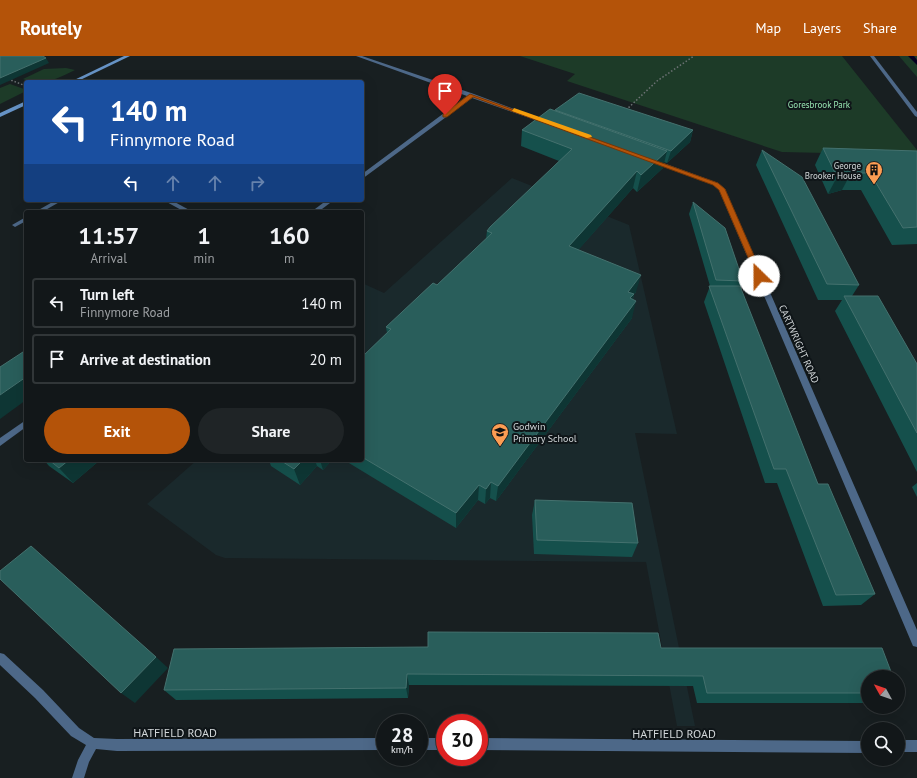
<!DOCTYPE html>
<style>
:root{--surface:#121719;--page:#1f2426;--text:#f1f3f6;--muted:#9c9fa2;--line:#313638;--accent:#b45309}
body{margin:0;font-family:"PT Sans",sans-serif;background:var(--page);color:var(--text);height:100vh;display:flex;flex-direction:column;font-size:15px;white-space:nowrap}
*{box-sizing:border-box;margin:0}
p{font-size:13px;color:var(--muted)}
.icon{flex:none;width:22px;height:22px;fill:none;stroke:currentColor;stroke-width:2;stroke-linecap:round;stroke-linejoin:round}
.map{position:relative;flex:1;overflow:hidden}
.panel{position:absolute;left:24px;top:154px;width:340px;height:252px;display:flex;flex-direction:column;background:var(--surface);border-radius:4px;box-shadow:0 4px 16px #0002,0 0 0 1px var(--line)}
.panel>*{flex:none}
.top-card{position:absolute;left:24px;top:24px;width:340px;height:122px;border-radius:4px;box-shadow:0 4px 16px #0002,0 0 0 1px var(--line);background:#1a4fa0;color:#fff;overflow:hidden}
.needle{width:26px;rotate:310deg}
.fabs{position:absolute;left:861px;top:614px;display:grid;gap:8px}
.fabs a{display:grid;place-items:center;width:44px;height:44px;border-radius:50%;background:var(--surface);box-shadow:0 4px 16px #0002,0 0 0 1px var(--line);font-size:20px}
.speed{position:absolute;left:376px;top:658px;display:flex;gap:8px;font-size:20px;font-weight:700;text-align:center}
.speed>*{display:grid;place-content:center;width:52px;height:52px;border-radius:50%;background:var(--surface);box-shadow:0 4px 16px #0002,0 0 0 1px var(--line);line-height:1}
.speed small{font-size:10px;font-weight:400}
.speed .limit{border:6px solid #d22;background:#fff;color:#111}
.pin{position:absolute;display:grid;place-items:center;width:34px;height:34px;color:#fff;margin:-41px -17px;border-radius:50% 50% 50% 0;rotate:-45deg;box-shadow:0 0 4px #0007}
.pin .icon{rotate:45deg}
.me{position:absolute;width:44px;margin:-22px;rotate:337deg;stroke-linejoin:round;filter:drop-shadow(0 0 3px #0008)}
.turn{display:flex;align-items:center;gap:14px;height:84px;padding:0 20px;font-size:18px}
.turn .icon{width:52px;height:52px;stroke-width:2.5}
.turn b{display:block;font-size:28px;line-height:34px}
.lanes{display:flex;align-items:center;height:38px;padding:0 20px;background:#0003;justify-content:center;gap:20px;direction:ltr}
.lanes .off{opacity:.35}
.eta{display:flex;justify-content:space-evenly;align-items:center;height:68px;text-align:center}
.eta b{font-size:24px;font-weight:700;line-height:28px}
.cta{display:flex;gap:8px;margin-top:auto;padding:8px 20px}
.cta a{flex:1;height:46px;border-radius:24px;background:var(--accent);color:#fff;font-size:16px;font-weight:700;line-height:46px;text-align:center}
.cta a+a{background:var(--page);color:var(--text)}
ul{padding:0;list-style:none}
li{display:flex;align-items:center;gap:12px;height:50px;margin:0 8px 6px;padding:0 12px;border:2px solid var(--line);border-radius:4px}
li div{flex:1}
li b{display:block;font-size:15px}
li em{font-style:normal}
header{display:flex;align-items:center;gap:24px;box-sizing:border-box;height:56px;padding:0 20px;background:var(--accent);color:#fff}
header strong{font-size:19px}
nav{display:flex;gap:22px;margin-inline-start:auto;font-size:14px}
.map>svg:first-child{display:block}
</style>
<header>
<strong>Routely</strong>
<nav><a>Map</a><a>Layers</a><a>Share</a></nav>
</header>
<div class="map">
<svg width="917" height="722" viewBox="0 0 917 722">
<rect width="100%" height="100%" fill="#181f21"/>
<path fill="#1a292c" d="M512,122L629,169L677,378L635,377L695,670H677L646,506L225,502L216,499L147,448L197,404H362V227L384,237Z"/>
<g fill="#1d3b28">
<path d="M520,0H842L917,94V99L782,96L567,25L575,18Z"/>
<path d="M899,0H917V21Z"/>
<path d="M66,12L75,14C58,22 41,32 23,23L44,13Z"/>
<path d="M10,28L24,33L26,35L0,48V32Z"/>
</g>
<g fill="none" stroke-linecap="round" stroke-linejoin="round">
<path fill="#060021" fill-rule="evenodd" d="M908,0H914L917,4V9Z"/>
<g stroke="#6d7375" stroke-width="1.5" stroke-dasharray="1.5 2" stroke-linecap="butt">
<path d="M8,23L26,30"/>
<path d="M626,54L657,25L694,0"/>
</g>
<g fill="#4d6888" fill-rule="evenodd">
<path d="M56,144H63L42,156H35Z"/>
<path d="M26,161V165L15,171L12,169Z"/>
</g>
<g fill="#4d6888" fill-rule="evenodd">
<path d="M356,0H362L474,38L549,66L544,67L472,42L362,123V118L467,40Z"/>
<path d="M870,0H874L917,56V61L915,60Z"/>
<path d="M651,104H655L718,127L725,133L917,574V591L913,590L719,134L714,129L651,106Z"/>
<path d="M163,144H171L193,156H185Z"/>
<path d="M327,144H334L318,156H311Z"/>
<path d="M26,364V371L0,390V382Z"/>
<path d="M0,597L4,598L43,634L79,672L94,682L117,683L385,682V694L117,695L96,693L89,706L84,722H72L78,704L86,689L71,680L35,642L0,609Z"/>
<rect x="419" y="682" width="26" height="12"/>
<path d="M479,682L868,685V697L479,694Z"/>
<rect x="898" y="684" width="19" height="12"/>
</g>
<g fill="#6693c6" fill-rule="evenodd">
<path d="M124,0H130L76,26H70Z"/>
<path d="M26,45V49L0,61V57Z"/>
</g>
</g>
<g fill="#15504c">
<path d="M555,54L693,74L690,86L667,107L664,106L663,112L637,136L633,132L578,194L636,236L634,238L633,243L632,262L496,445L490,442L485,448L478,444L456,472L344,404H362V301L387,277L386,271L437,229L486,183L487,175L559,105L521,90L522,74L555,55Z"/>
<path d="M823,92L917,95V188L892,189L861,134H842L828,138L815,109Z"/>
<path d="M762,94L859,229L852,240L917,308V416L835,255L842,244H818L756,109Z"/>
<path d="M693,146L743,225L740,232L818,428L875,538L861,549L823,550L777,427H765L704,246L710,230L689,158Z"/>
<path d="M44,404H100L73,427L49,410Z"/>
<path d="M269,404H332L323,414L317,410L300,429L271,410Z"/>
<path d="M917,427V441L912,431Z"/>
<path d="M535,444L638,487L632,501L534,498L532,459Z"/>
<path d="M661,592L868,621V647H697L693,630L409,629L408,642L176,644L164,634Z"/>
</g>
<g fill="#0e3634">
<path d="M46,2L49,7L0,29V22Z"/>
<path d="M693,74L690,86L667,107L671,95Z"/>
<path d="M667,95L663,112L637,136L641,119Z"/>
<path d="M637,115L633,132L566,208L569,190Z"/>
<path d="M851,117L842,134L828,138L837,121Z"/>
<path d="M641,219L636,236L634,238L630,254L636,245L632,262L496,445L498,430L628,236Z"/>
<path d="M26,321V344L0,363V339Z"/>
<path d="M69,404H100L73,427L59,412Z"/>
<path d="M303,404H315L317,410L300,429L294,413Z"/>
<path d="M320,404H332L323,414Z"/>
<path d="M491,426L490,442L485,448L486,433Z"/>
<path d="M479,429L478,444L456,472V457Z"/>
<path d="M156,601L168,612L135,647L121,637Z"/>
<path d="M407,618L409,629L408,642L406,632Z"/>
</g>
<g fill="#295e5b" stroke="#44716e">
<path d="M0,0H43L46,2L0,22Z"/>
<path d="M579,37L693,74L671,95L555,54Z"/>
<path d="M550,53L667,95L641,119L637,115L569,190L641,219L628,236L634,238L630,242L636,245L498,430L491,426L486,433L479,429L456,457L362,401V301L391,273L386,271L433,227L437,229L492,177L487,175L490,171L572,93L522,74Z"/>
<path d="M823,92L917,95V171L903,172L870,117H851L837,121Z"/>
<path d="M762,94L802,121L859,229L827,228Z"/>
<path d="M693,146L725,172L743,225L716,224Z"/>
<path d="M709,230H740L818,428H828L875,538L836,539L786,413H774Z"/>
<path d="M844,240H878L917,308V377Z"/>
<path d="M26,294V321L0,339V311Z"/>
<path d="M49,404H69L59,412Z"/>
<path d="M280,404H303L294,413Z"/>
<path d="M535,444L632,447L638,487L537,484Z"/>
<path d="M31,490L156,601L121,637L0,523V515Z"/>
<path d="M428,576L658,577L661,592H882L893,621H868V637H707L703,620L407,618L406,632L164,634L174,593L428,591Z"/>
</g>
<path fill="#b45309" stroke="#753606" d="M470,38L718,127L725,133L763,220L759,223L756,220L719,134L713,129L473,41L447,61H443V58Z"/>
<path fill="#f59e0b" d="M514,52L591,79L592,81L587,82L512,55Z"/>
<defs>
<symbol id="building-pin" viewBox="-11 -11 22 30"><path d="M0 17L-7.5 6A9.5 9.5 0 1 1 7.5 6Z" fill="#fc9d53" stroke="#0f1518"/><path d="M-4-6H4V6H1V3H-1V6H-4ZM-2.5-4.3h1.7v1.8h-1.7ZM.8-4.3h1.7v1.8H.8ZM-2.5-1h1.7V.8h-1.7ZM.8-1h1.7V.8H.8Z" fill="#111"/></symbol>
<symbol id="school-pin" viewBox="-11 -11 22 30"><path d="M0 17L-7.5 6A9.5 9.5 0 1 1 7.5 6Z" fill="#fc9d53" stroke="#0f1518"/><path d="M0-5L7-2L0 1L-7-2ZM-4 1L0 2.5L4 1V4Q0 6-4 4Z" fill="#111"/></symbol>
</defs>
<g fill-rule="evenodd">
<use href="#building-pin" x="864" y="104" width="20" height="27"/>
<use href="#school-pin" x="490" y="366" width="20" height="27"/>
</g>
<g text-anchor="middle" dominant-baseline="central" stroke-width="4" stroke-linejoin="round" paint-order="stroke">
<g font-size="9" fill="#98e5b2" stroke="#0f1518">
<text x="819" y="48">Goresbrook Park</text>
</g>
<g font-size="9" fill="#d1d6d8" stroke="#0f1518" text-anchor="end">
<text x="861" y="109">George<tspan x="861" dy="10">Brooker House</tspan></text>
</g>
<g font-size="10" fill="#d1d6d8" stroke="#0f1518">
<text transform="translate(799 288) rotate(66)">CARTWRIGHT ROAD</text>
</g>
<g font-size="10" fill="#d1d6d8" stroke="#0f1518" text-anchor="start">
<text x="513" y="370">Godwin<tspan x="513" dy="12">Primary School</tspan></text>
</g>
<g font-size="12" fill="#d1d6d8" stroke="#0f1518">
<text x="175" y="676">HATFIELD ROAD</text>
<text x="674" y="677">HATFIELD ROAD</text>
</g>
</g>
</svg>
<div class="fabs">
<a><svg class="needle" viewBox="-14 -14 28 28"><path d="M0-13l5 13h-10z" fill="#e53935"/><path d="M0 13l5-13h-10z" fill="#9c9fa2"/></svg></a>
<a><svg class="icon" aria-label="search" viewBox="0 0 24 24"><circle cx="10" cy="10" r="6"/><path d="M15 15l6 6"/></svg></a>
</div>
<div class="speed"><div>28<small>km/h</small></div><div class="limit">30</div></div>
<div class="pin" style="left:445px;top:59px;background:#d93025"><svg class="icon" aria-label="arrive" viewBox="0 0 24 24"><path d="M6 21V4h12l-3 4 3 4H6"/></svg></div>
<svg class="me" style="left:759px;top:220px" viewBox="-20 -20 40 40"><circle r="19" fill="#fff"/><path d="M0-13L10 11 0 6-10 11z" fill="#b45309"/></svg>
<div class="top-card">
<div class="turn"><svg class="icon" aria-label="left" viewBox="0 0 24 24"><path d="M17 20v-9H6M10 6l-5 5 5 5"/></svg><div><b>140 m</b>Finnymore Road</div></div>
<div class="lanes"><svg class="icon" aria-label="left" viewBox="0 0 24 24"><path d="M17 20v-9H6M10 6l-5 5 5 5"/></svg><svg class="icon off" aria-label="ahead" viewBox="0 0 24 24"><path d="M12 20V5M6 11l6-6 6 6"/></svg><svg class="icon off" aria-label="ahead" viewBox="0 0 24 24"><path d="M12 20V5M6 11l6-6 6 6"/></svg><svg class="icon off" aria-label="right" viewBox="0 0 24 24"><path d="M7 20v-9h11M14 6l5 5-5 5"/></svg></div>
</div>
<section class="panel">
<div class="eta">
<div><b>11:57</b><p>Arrival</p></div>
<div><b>1</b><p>min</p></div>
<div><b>160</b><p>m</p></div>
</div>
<ul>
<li><svg class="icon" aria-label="left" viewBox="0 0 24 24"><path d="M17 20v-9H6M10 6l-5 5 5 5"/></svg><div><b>Turn left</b><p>Finnymore Road</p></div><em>140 m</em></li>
<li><svg class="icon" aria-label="arrive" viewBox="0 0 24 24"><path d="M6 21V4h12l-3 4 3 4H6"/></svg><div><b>Arrive at destination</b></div><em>20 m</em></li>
</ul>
<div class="cta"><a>Exit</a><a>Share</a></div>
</section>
</div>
